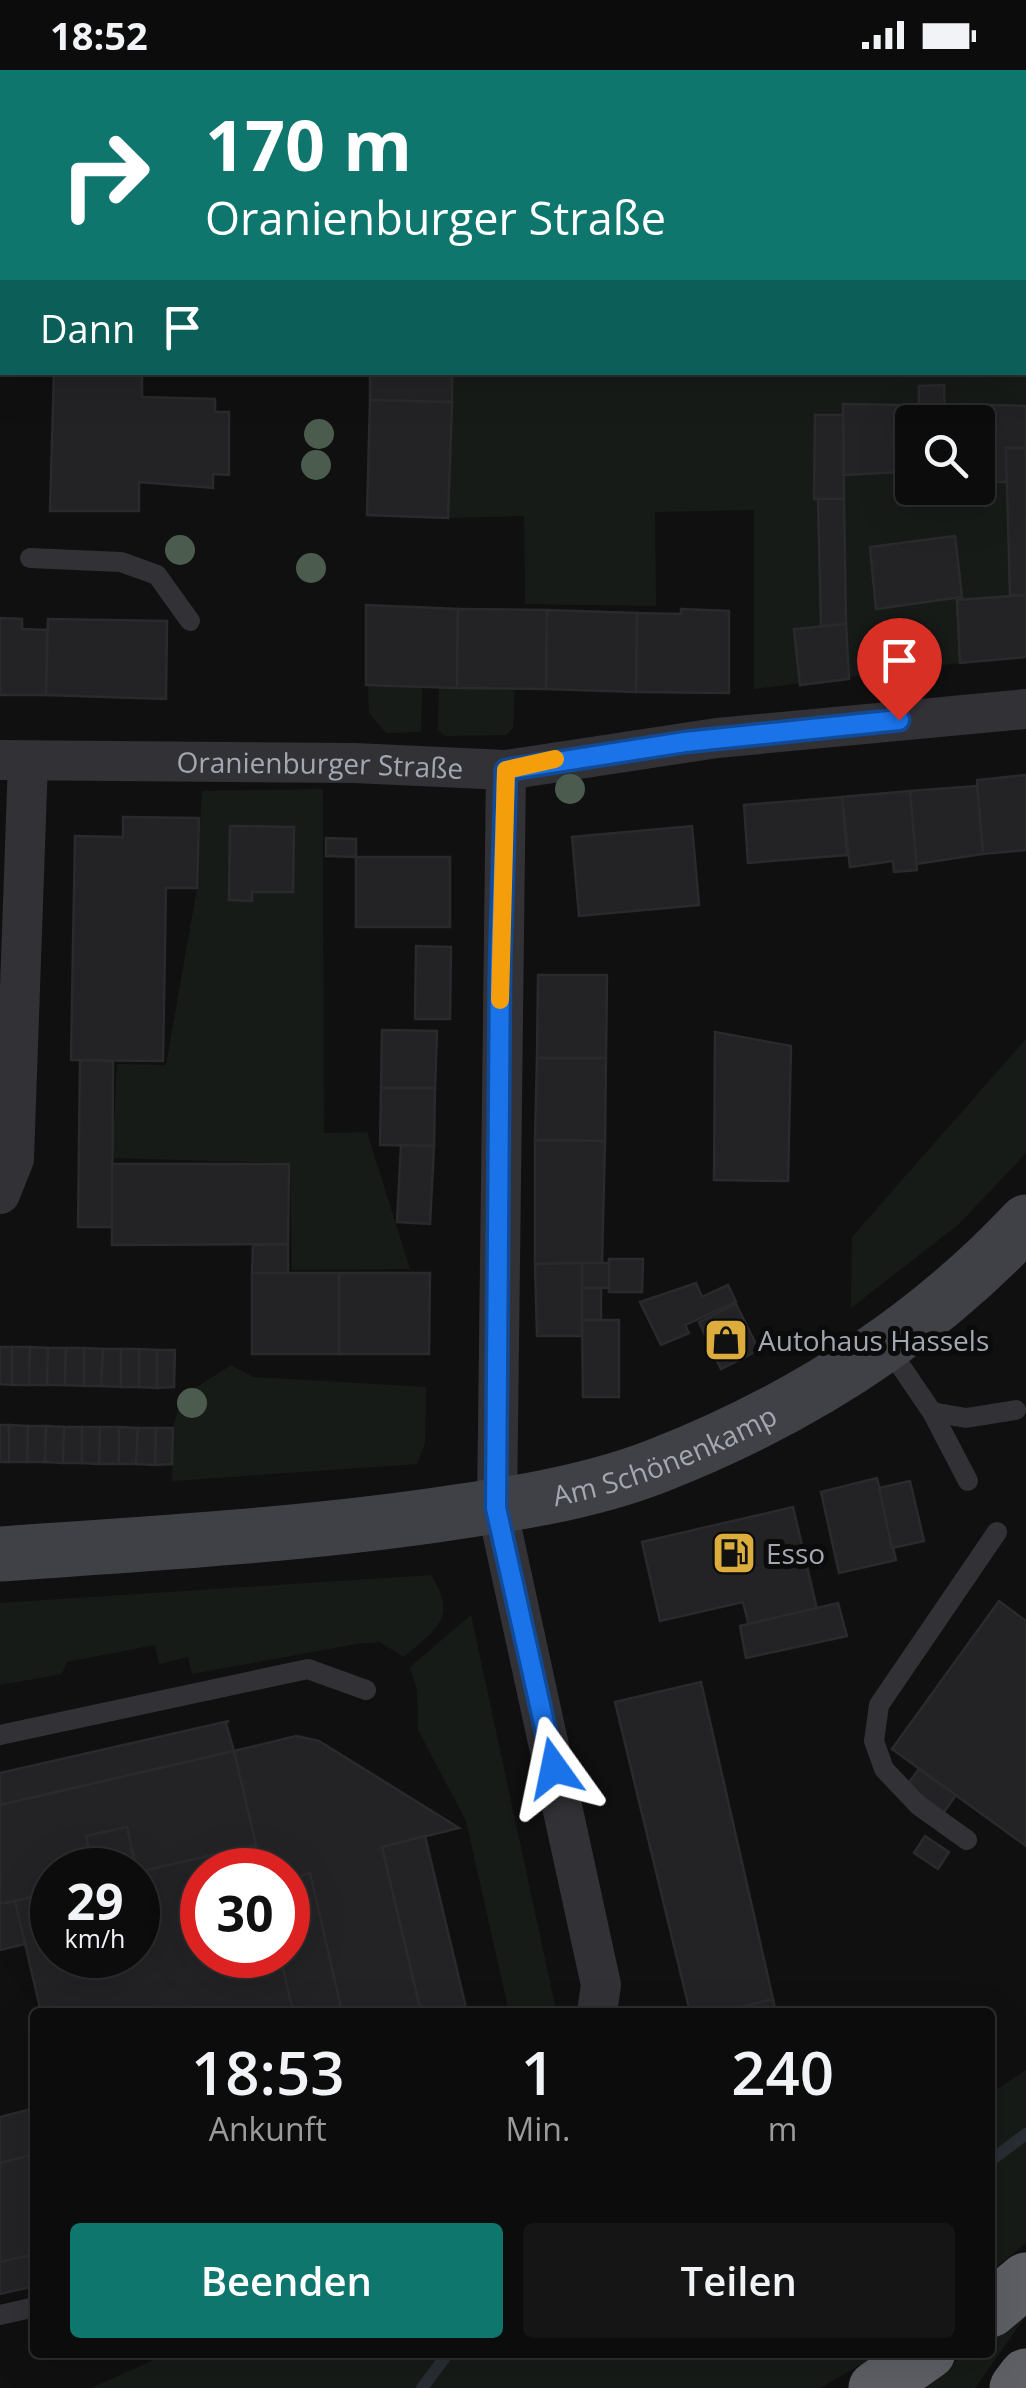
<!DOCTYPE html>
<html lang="de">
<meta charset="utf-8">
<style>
:root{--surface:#0c0c0d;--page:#151516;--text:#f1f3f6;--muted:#9a9b9d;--line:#2c2c2e;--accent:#0f766e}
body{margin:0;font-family:"Open Sans",sans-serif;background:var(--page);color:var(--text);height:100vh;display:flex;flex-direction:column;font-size:38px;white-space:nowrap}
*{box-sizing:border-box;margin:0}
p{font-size:32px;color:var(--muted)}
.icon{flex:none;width:55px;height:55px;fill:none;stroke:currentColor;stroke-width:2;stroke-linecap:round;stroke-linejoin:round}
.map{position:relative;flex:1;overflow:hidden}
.side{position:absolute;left:30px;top:1938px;width:965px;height:350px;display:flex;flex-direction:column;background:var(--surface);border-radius:10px;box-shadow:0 10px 40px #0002,0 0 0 2px var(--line)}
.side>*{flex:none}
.top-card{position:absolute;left:0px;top:0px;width:1028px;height:305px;box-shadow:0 10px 40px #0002,0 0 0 2px var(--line);background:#0f766e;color:#fff;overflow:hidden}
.tools{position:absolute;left:895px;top:335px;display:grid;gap:20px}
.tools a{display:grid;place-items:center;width:100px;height:100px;border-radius:10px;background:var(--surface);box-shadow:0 10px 40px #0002,0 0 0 2px var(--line);font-size:50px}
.speed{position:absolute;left:30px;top:1778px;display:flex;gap:20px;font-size:50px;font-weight:700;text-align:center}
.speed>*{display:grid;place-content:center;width:130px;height:130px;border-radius:50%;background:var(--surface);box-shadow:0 10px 40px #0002,0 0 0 2px var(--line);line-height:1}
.speed small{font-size:25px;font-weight:400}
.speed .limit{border:15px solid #d22;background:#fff;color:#111}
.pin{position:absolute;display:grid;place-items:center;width:85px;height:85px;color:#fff;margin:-102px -42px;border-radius:50% 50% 50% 0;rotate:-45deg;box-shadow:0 0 10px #0007}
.pin .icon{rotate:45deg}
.me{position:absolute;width:110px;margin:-55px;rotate:348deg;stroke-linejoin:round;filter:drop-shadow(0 0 8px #0008)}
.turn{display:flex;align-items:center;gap:35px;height:210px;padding:0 40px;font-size:45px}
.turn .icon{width:130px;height:130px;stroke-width:2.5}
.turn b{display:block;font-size:70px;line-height:85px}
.then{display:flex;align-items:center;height:95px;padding:0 40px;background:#0003;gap:20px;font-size:38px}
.eta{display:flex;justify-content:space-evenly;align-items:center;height:170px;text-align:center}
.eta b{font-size:60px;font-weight:600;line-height:70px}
.action{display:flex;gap:20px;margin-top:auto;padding:20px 40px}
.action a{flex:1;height:115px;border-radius:10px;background:var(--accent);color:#fff;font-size:40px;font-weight:600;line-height:115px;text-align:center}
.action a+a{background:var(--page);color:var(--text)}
.status{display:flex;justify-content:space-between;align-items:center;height:70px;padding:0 50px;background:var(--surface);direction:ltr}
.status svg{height:28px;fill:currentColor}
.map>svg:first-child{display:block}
</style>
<div class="status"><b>18:52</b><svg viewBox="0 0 49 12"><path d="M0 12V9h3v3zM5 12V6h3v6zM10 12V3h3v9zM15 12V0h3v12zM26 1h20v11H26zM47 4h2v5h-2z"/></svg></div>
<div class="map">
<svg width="1026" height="2318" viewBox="0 0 1026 2318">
<rect width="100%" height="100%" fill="#101011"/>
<g fill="#171b18" fill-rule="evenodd">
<path d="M1026,129V541L960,593L754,619V440L655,442L656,536L525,534L524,446L448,448L452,303L1025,302ZM912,352H978V418H912Z"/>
<path d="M368,616L422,617L421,662L386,663L369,643Z"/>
<path d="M439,617L515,618L513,658L506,665L445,666L438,660Z"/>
<path d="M323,719L324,1063L367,1062L410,1199L292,1200L290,1093L112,1088L117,994L166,995L197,818L202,721Z"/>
<path d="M1026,969V1083L959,1154L851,1238L852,1167Z"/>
<path d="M231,1295L253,1307L426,1317L425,1373L417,1394L172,1411L173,1358L181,1327Z"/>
<path d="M431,1505C458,1548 437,1558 404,1587L380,1572L356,1574L192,1604L188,1587L159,1594L155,1575L67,1592L62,1604L0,1615V1533Z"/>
<path d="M471,1545L556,1940L554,1942H509L466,1751L418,1660L417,1620L410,1597Z"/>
<path d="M1026,2000V2173L990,2202V2024Z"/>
<path d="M1026,2246L975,2318H915L969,2283L990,2282V2269Z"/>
<path d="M172,2282L881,2283L820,2318H91Z"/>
</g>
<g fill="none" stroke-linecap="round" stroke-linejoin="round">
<g stroke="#282e33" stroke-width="12">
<path d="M990,2091L1026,2064"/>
<path d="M422,2318L449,2282"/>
</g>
</g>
<g fill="#232325" stroke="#2a2a2d" stroke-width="2.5">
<path d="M54,302H142V327L215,329V342H229V405L213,404V418L139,412V441H50Z"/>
<path d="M370,302H452V332L370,330Z"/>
<path d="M944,315L945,350H919V316Z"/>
<path d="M370,330L452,332L448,448L367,445Z"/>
<path d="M843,334L900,335L901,402L844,405Z"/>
<path d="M962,334L1026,336V378H1006V412H978V352H962Z"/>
<path d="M815,345H843L844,429H814Z"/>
<path d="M1006,378H1026V525L1010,526Z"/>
<path d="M818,429H844L846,554L821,556Z"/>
<path d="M955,466L962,527L876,539L870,477Z"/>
<path d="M1026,525V587L960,593L957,530Z"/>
<path d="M366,535L458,539L457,618L366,615Z"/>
<path d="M458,539L547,540L546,619L457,618Z"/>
<path d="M681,539L729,541V623L636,622L637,543L681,544Z"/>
<path d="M547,540L637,543L636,622L546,619Z"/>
<path d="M0,548L22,549V559L47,560L46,625H0Z"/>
<path d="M48,549L167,551L166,629L46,625Z"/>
<path d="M846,554L849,609L800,615L794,559Z"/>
<path d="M1026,705V780L983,784L977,710Z"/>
<path d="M977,716L983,784L916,794L910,721Z"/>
<path d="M910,721L917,800L894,802L893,791L850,797L842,727Z"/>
<path d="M842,727L847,785L748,793L744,735Z"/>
<path d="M123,747L199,748L197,818H166L163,991L71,990L75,766L123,767Z"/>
<path d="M230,756L294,757L293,822H252V831L229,830Z"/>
<path d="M692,756L699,835L579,846L572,767Z"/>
<path d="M326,768L356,769V787L326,786Z"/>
<rect x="356" y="787" width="94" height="70"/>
<path d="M416,876L451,877L450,949H415Z"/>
<path d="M538,905H607L606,988H537Z"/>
<path d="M382,960L437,961L435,1018H381Z"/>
<path d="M715,962L791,976L788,1111L714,1110Z"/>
<path d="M537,988H606L605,1071L535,1070Z"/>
<path d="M80,990L113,991L112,1157H78Z"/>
<path d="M381,1018H435L434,1076L380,1075Z"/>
<path d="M535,1070L605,1071L602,1193L535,1194Z"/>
<path d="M401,1075L434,1076L430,1154L397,1152Z"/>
<path d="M112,1094H289L288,1174L112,1175Z"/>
<path d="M288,1174V1203H252L253,1175Z"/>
<path d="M609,1189H643L642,1222H609Z"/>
<rect x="582" y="1193" width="27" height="25"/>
<path d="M582,1193V1266H537L535,1194Z"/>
<rect x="252" y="1203" width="87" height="81"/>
<path d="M339,1203H430L429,1284H339Z"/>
<path d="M696,1213L702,1227L728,1215L736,1232L685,1255L689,1263L661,1275L640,1232Z"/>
<rect x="582" y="1218" width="19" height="32"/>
<path d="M736,1234L759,1280L721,1299L699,1252Z"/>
<path d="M582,1250H619V1327H583Z"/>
<path d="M0,1277H12V1315L0,1314Z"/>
<path d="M12,1277H30L29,1315H12Z"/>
<path d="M30,1277L48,1278L47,1315H29Z"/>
<path d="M48,1278H66L65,1315H47Z"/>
<path d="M66,1278H84V1316L65,1315Z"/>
<path d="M84,1278L103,1279L101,1316H84Z"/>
<path d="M103,1279H121V1317L101,1316Z"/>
<rect x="121" y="1279" width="18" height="38"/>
<path d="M139,1279L157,1280V1318L139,1317Z"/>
<path d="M157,1280H175L174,1317L157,1318Z"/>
<rect x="0" y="1355" width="9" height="37"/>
<path d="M9,1355L28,1356L27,1392H9Z"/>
<path d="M28,1356H46L45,1392H27Z"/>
<path d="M46,1356L64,1357L63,1393L45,1392Z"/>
<path d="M64,1357H82V1393H63Z"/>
<path d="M82,1357H100L99,1394L82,1393Z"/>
<path d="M100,1357H119V1394H99Z"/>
<path d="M119,1357L138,1358L136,1394H119Z"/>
<path d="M138,1358H156L155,1395L136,1394Z"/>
<path d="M156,1358H173L172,1394L155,1395Z"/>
<path d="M877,1408L896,1490L839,1503L821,1422Z"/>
<path d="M910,1411L924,1471L892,1478L879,1418Z"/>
<path d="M793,1437L817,1539L749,1556L743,1532L660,1551L642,1472Z"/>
<path d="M999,1531L1026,1551V1776L892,1679Z"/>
<path d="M838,1533L847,1566L746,1588L740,1556Z"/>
<path d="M701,1612L773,1929L721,1942H690L615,1632Z"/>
<path d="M229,1651L226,1653L234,1681L0,1735V1703Z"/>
<path d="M296,1666L319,1671L459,1758L382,1777L421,1942H342L310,1803L288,1810V1800H261L234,1681Z"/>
<path d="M234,1681L256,1775L138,1802L127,1757L86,1766L94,1800H52V1822L0,1834V1735Z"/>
<path d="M919,1699L956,1725L944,1742L907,1715Z"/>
<path d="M127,1757L136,1800H94L86,1766Z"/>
<path d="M425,1766L467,1942H421L382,1777Z"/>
<path d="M925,1766L949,1782L938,1799L914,1783Z"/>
<path d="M256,1775L261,1800H202V1885H280L293,1942H41L15,1831L52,1822V1885H138V1802Z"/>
<path d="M310,1803L342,1942H293L280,1885H288V1810Z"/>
<path d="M15,1831L25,1874L0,1880V1834Z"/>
<path d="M773,1929L776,1942H721L731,1940Z"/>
<path d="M35,2038V2084L0,2093V2047Z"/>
<path d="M35,2084V2184L0,2192V2093Z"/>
<path d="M35,2184V2216L0,2224V2192Z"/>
</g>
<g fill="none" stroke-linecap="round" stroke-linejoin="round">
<g stroke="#323236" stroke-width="20">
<path d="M30,488L121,492L157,505L190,551"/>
<path d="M887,1276L932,1342L968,1411"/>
<path d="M932,1342L966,1348L1016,1340"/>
<path d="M0,1665L308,1599L366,1620"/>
<path d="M967,1770L918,1735L884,1699L874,1671L879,1635L997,1462"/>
<path d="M0,2245L35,2237"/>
</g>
<g stroke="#323236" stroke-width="40">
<path d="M720,2L774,0"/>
<path d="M0,42H2"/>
<path id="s1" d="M0,690L354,693L506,700L717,668L1026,639"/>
<path d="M506,700L497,1438L601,1915L597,1942"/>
<path d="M0,1124L14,1089L28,691"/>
</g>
<path stroke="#404146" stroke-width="55" id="s2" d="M0,1484C143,1474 287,1466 429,1446C506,1435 585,1424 657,1396C798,1341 923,1262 1026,1152"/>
<g stroke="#5e6066" stroke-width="55">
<path d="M990,2240L1026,2210"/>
<path d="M876,2318L928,2282"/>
<path d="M1017,2318L1026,2306"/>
</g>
</g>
<g fill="#4b5c4e">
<circle cx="319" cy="364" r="15"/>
<circle cx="316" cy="395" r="15"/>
<circle cx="180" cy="480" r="15"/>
<circle cx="311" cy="498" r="15"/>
<circle cx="570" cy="719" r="15"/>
<circle cx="192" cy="1333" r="15"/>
</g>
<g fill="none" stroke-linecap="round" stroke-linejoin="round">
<defs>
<path id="route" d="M554,1698L496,1438L500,894L506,700L685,672L899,650"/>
</defs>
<use href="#route" stroke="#114b97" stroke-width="25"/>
<use href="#route" stroke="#1a73e8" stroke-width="18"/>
<path stroke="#f59e0b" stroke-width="18" d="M500,930L506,700L555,689"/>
</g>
<defs>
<symbol id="shop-square" viewBox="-11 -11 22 22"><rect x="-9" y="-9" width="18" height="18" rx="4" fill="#dcac3d" stroke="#0b0b0c"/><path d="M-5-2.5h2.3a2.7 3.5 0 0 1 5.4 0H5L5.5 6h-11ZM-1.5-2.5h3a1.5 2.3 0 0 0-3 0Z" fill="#111"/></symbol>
<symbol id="fuel-square" viewBox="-11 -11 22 22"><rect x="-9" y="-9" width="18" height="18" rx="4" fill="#dcac3d" stroke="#0b0b0c"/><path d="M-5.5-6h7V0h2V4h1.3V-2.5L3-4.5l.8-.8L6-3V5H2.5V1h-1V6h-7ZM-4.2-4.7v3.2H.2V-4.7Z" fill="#111"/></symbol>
</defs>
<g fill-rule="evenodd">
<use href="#shop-square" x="701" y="1245" width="50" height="50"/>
<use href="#fuel-square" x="709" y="1458" width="50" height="50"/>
</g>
<g text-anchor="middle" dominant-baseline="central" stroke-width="10" stroke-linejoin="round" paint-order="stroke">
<g font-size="28" fill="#a3a7b1" stroke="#0b0b0c">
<text stroke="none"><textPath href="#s1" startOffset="320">Oranienburger Straße</textPath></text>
<text stroke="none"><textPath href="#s2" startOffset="675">Am Schönenkamp</textPath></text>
</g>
<g font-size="28" fill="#a3a7b1" stroke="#0b0b0c" text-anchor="start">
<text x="758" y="1270">Autohaus Hassels</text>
<text x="766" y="1483">Esso</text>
</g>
</g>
</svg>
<div class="tools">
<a><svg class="icon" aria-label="search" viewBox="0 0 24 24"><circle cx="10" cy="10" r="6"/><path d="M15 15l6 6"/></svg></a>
</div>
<div class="speed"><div>29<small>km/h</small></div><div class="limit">30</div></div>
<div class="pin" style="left:899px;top:650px;background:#d93025"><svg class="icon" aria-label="arrive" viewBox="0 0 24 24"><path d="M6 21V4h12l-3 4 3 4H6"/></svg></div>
<svg class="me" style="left:554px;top:1698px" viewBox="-20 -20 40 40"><path d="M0-17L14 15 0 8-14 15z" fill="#1a73e8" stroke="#fff" stroke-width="4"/></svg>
<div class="top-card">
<div class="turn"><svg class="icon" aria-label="right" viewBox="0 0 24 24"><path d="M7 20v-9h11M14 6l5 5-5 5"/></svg><div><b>170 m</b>Oranienburger Straße</div></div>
<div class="then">Dann<svg class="icon" aria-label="arrive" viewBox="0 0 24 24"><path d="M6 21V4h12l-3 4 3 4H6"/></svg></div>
</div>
<section class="side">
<div class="eta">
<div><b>18:53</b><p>Ankunft</p></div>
<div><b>1</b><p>Min.</p></div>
<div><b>240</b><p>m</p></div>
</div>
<div class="action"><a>Beenden</a><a>Teilen</a></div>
</section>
</div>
